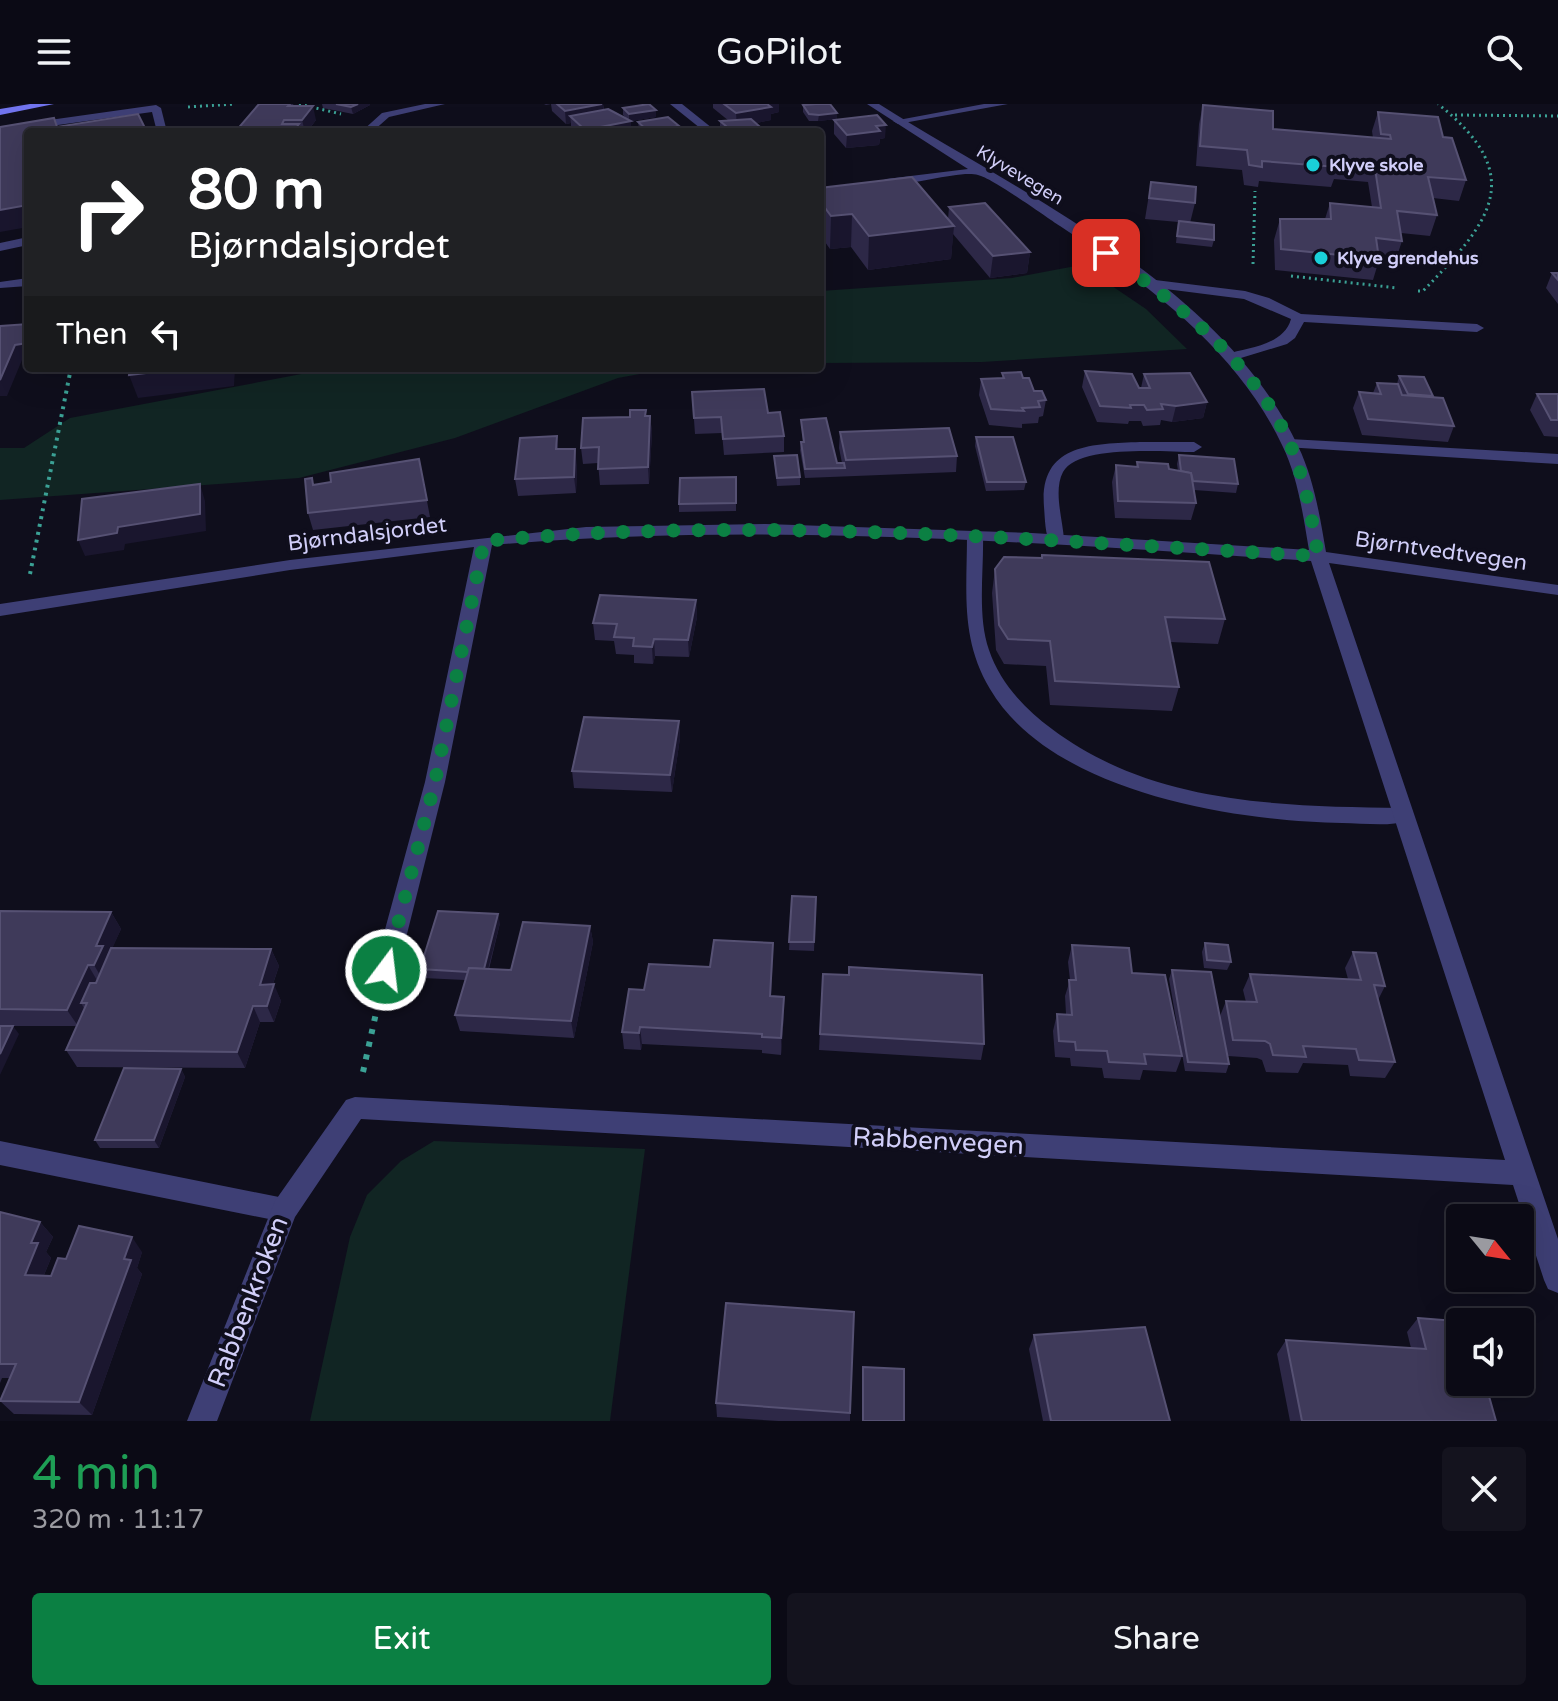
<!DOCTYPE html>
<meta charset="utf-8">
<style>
:root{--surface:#0b0a15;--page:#14131e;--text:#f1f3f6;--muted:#9a9aa0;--line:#2b2b34;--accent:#0b8043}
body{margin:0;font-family:"Varela Round",sans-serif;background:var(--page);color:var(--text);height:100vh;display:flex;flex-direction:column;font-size:30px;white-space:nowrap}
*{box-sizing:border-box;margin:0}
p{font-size:26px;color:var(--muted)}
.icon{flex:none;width:44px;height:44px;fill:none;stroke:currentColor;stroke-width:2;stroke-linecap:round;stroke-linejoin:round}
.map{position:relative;height:1317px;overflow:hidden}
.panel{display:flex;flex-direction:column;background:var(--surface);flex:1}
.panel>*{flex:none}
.top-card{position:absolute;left:24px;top:24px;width:800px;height:244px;border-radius:8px;box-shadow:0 8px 32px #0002,0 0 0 2px var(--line);background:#202124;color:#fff;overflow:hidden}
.needle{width:52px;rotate:120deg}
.buttons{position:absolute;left:1446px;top:1100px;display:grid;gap:16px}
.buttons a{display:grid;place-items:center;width:88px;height:88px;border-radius:8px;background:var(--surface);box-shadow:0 8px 32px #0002,0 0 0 2px var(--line);font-size:40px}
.pin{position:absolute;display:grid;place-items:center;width:68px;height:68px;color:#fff;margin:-34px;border-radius:16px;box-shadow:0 4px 12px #0006}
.me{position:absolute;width:88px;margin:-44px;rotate:15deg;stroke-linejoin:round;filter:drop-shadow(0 0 6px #0008)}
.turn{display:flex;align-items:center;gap:28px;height:168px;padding:0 32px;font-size:36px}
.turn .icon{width:104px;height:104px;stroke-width:2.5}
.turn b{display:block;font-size:56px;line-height:68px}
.then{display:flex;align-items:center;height:76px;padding:0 32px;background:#0003;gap:16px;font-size:30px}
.round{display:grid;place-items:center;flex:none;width:84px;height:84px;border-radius:8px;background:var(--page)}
.overview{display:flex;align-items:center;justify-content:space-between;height:136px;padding:0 32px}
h1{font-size:48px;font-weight:600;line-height:60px;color:#1e9e55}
.action{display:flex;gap:16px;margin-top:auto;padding:16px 32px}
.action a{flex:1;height:92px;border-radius:8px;background:var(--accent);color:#fff;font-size:32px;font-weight:600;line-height:92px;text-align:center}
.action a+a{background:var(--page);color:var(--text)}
header{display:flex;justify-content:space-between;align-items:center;height:104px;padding:0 32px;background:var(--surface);font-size:36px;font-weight:600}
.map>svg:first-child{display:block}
</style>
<header><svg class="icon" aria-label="menu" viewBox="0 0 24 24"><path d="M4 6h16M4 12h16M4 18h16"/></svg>GoPilot<svg class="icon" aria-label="search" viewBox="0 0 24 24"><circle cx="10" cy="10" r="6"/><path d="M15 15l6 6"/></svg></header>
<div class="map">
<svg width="1558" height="1317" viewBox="0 0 1558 1317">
<rect width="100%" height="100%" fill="#0f0e1c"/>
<g fill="#112523">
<path d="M1081,161L1146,205L1187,245L982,258L820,259V187L1012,174Z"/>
<path d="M333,264H672L618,274L455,334L299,374L0,396V344H24L70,314Z"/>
<path d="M434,1037L645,1045L610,1317H310L350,1133L367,1091L401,1057Z"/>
</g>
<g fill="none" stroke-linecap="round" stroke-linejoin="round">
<g stroke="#3ba195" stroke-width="3" stroke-dasharray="2 4" stroke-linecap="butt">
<path d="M299,0L341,10"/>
<path d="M188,3L235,0"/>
<path d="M1455,11L1558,12"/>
<path d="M1253,160L1255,87"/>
<path d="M1291,172L1397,184"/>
<path d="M1418,187H1423C1489,119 1530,73 1438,0"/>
</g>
<path stroke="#3ba195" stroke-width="4" stroke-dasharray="3 5" stroke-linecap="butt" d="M30,470L71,264"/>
<path stroke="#3ba195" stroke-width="6" stroke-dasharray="5 8" stroke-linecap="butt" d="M363,968L378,900"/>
<g fill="#3e3f75" fill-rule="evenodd">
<path d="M984,0H1008L898,20L893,17Z"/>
<path d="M156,1L161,4L167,28H157L152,8L0,29V23Z"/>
<path d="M28,133V141L0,147V139Z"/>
<path d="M1147,175L1245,187L1269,194L1301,210L1477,220L1484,224L1477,228L1304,218L1295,234L1287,240L1231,257L1224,253L1226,250C1248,244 1284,241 1291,215L1244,195L1142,182L1141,179Z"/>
<path d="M1290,335L1558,350V360L1285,343V337Z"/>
<path d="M1140,338H1194L1202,343L1194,348C1166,348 1078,340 1063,368C1053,387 1063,416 1064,436L1062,440H1050C1045,429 1045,415 1044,403C1039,340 1091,340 1140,338Z"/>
<path d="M975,426L983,431C984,467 977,512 989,546C1000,579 1025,605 1052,625C1153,701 1281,702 1401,704L1408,707L1411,712L1408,717C1388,723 1362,719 1342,719C1232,717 1051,688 990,585C960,535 967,487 967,431Z"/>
<path d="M0,1037L284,1094L293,1097L297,1106L293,1115L284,1118L0,1061Z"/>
</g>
<g fill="#3e3f75" fill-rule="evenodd">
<path d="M425,0H445L389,13L372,28H361L382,9Z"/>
<path d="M670,0H682L717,28H705Z"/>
<path d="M867,0H879C1023,91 1222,181 1298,342C1314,375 1320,413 1326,448L1558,481V491L1329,459L1558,1135V1189L1548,1185L1544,1176L1513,1081L361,1015L295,1113L217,1317H187L275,1097L346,996L355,993L1505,1056L1311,457C1039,439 764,417 492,441L445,678L398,866L394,873L386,875L378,873L374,866L425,678L474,443L290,466L0,512V500L290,456L586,423L766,420L1032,429L1309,446C1303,411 1298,373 1282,341C1236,244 1147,180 1060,122C1045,112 992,74 978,71C958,66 907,84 882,80L880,78L886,75L968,65Z"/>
<path d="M28,174V182L0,184V178Z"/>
</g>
<path fill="#7174ee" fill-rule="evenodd" d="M30,0H54L0,11V5Z"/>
</g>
<g fill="#2d2847">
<path d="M259,0H293L294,2L316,16L307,28H235Z"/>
<path d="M322,0H369L370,1L353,10L323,4Z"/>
<path d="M544,0H603L604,6L627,15L623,11V4L656,6V13L631,17V28H574L571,26V19L566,20L552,7L551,0L546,1Z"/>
<path d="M713,0H779V8L771,10V16L756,19L760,28H725L720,24V17H729L713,4Z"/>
<path d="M803,1L837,9V15L818,17H809L803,8Z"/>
<path d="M1203,1L1273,25L1373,34L1372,27L1378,8L1443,33L1466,76L1459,97L1433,94L1437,111L1430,132L1401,129L1402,137L1395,158L1379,156L1373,176L1275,166L1274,136L1280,115H1325L1330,99L1372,103L1368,78L1334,75L1331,83L1259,77L1258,83L1244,81L1242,66L1196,62L1199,20Z"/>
<path d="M834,16L885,34L880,35L879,41L846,44L834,30Z"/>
<path d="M638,18L679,22V28H642L639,25Z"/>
<path d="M1151,78L1195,99L1190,119L1214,136L1212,143L1176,139L1178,118L1145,115Z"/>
<path d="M820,84L948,115L949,103L1030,148L1027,169L990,174L953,130L951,155L868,166L851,143L830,145L820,131Z"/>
<path d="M1552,169H1558V200L1546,184Z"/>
<path d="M1085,267L1139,284H1141L1144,270L1207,298L1203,314L1172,318L1161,316L1160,321L1143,322L1141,317H1129L1128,320L1097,318L1082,283Z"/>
<path d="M1002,269L1023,274L1034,287L1046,296L1043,312L1039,313L1038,319L1022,320V324L989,321L979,291L981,275L1002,274Z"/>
<path d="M1399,272L1433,292L1432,293L1454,322L1448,338L1362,331L1353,304L1359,288L1373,289L1377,279L1397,280Z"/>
<path d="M692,288L768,309L784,332V348L724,351L722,329L695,330Z"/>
<path d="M1537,290H1558V333L1544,332L1530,306Z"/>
<path d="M646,306V312H650L652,328L649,380L600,381L598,359L583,360L581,344L630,313Z"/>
<path d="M801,316L837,359H842L839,344L840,328L957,352L956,368L805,374L800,346L801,338H803Z"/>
<path d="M557,332L558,345L577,361L576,389L518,392L515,375Z"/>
<path d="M976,333L1026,378L1024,386L986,387L975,342Z"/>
<path d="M1179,351L1238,380L1236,389L1194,386L1196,399L1191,416L1115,414L1112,378L1116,361L1136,363L1137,358L1178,367L1177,360Z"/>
<path d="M774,352L800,373V381L777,382Z"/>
<path d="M419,355L430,413L313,426L308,409L314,381L331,378Z"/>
<path d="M736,373V407L679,408V400Z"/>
<path d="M1042,451L1225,515L1218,540L1170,538L1179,583L1172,607L1050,601L1046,562L1004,560L996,546L992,489L995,465L1041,454Z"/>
<path d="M696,496L697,513L689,553L655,552L653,560L634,559V551L616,550L614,537L595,536L593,519Z"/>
<path d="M679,617L680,634L672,688L574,684L572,667Z"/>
<path d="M792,792L816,793L814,847L789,846Z"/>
<path d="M0,807L111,808L121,825L112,844L271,845L279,862L273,880L281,897L274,918H260L245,964L77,963L66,946L77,922H0Z"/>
<path d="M500,819L489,865L511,866L590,822L593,838L574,934L460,927L455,911L465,876L423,874L420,865Z"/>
<path d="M773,839L771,892L784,910L781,951L762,949V946L642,940L641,946L624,945L622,928L644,886Z"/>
<path d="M1205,839L1231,858L1227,866L1204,864L1202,848Z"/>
<path d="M1072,841L1132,869L1182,952L1176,968L1143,966L1140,976L1104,974L1102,964L1071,962L1070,954L1055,953L1053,927L1057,910H1066L1065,892L1070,876L1068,858Z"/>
<path d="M1353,848L1385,882L1378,896L1395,958L1385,974L1350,972L1348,961L1303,959L1298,969L1266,968L1262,956L1257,954L1228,952L1229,960L1226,969L1185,967L1169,875L1172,866L1220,912L1226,897L1246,898L1243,886L1250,870L1348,875L1345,864Z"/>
<path d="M823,870L849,871L984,940L981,956L819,946Z"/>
<path d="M181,965L185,973L159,1044H100L95,1036Z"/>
<path d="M0,1108L40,1118L53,1133L46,1148L51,1154L44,1171L51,1172L66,1155L142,1148L137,1164L142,1170L92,1311L14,1310L0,1297L10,1274H2L0,1279Z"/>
<path d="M1418,1214L1496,1317H1290L1277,1250L1286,1236L1411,1244L1407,1228Z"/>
<path d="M1034,1231L1170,1317H1043L1029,1245Z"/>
<path d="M716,1299L850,1309V1317H778L717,1313Z"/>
</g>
<g fill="#1a162e">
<path d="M358,0H369L370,1L353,10L351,3Z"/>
<path d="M603,0L604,13L570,12L571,19L566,20L565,7Z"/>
<path d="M764,0H779V8L771,10V16L737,23L736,9Z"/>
<path d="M313,2L316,16L307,28H305L302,16Z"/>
<path d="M656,6V13L631,17V28H585V26L629,17V10Z"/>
<path d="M837,9V15L818,17L819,11Z"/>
<path d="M299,20L301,28H293Z"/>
<path d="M886,21L885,34L880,35L879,41L846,44L847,31L876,22Z"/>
<path d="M679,22V28H649Z"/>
<path d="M760,23V28H733Z"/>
<path d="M28,101V123L0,128V106Z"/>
<path d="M852,110L851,143L830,145L831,112Z"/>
<path d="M954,122L951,155L868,166L869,132Z"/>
<path d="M1030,148L1027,169L990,174L993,152Z"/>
<path d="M28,239V256H22L7,292H0V276L15,241Z"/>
<path d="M187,264H235L234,282L138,294L129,271Z"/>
<path d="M1207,298L1203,314L1172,318L1176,302Z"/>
<path d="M650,312L652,328L649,380L648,363Z"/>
<path d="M575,345L577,361L576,389L574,373Z"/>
<path d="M200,380L205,397L206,427L125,440L124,446L85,452L78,436L118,423Z"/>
<path d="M696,496L697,513L689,553L688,536Z"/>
<path d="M654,535L655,552L653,560L652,543Z"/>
<path d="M679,617L680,634L672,688L670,671Z"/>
<path d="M111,808L121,825L109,852L104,878L94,861L96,842Z"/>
<path d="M498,810L500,819L485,877L483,869Z"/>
<path d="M590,822L593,838L574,934L571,917Z"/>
<path d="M773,839V856L770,909V892Z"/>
<path d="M271,845L279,862L267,897L260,881Z"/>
<path d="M88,861L98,878L87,899H81L85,906L78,922L67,906Z"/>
<path d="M274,880L281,897L274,918L267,902Z"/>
<path d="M784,893V910L781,951V934Z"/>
<path d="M253,902L260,918L245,964L237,948Z"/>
<path d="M13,922L19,930L0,971V950Z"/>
<path d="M640,923L642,940L641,946L639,929Z"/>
<path d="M181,965L185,973L159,1044L154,1036Z"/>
<path d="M40,1118L53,1133L46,1148L51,1154L38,1185L25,1171L31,1139Z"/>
<path d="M132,1133L142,1148L137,1164L142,1170L92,1311L79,1298Z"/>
</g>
<g fill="#3f3a5a" stroke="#565173" stroke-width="2">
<path d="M259,0H290L288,2H313L302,16H284L282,20H299L293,28H235Z"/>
<path d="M336,0H358L351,3Z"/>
<path d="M557,0H602L565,7Z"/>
<path d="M649,0L656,6L629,10L623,4Z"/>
<path d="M724,0H767L771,3L736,9Z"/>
<path d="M816,0H830L837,9L819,11L809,10L803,1Z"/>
<path d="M1203,1L1273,7V25L1391,35L1390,31L1381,30L1378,8L1438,13L1443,33L1452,34L1466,76L1428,73L1437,111L1397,107L1402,137L1376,134L1379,155L1281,145L1280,115H1331L1330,99L1381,104L1374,58L1337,55V63L1262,57V63L1249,61L1247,46L1200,42Z"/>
<path d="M608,5L631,17L585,26L570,12Z"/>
<path d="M138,10L147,28H28V101L0,106V23L54,14L57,23Z"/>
<path d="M877,11L886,21L876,22L880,27L847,31L834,16Z"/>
<path d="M668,13L679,22L649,28L638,18Z"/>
<path d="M751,15L760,23L733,28L720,17Z"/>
<path d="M912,73L954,122L869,132L852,110L831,112L820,97V84Z"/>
<path d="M1151,78L1196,83L1195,99L1149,94Z"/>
<path d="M985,99L1030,148L993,152L949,103Z"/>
<path d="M1179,117L1214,121V136L1177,132Z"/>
<path d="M1552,169H1558V176Z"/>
<path d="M28,220V239L15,241L0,276V222Z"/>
<path d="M130,264H187L129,271Z"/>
<path d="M1085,267L1132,270L1139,284H1150L1144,270L1190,269L1207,298L1176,302L1161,300L1163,305L1147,306L1144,301H1130L1131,304L1100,302Z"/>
<path d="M1021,268L1023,274H1029L1034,287H1042L1046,296L1038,297L1040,303L1022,304L1024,307L991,305L981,275L1004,274L1002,269Z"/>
<path d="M1399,272L1424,273L1433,292L1408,290Z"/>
<path d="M1377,279L1398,280L1402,291L1443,294L1454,322L1368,315L1359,288L1381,290Z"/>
<path d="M764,285L768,309L780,308L784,332L723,335L721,313L694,314L692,288Z"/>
<path d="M1537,290H1558V316H1551Z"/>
<path d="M630,306H646L645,312H650L648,363L598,365L599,343L581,344L583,314L630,313Z"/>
<path d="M826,314L837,359H844L845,364L805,365L801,338H804L801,316Z"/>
<path d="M949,324L957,352L846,356L840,328Z"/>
<path d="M557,332L556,345H575L574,373L515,375L520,334Z"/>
<path d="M976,333H1013L1026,378H987Z"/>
<path d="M797,351L800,373L777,374L774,352Z"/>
<path d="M1179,351L1234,355L1238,380L1193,377L1191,369L1181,367Z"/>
<path d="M419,355L427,396L308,409L305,375L312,374L313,381L331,378L330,369Z"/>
<path d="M1137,358L1168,360L1169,365L1191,369L1196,399L1118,397L1116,361L1138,363Z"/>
<path d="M736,373V399L679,400L680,374Z"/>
<path d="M200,380V410L118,423L117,429L78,436L82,395Z"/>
<path d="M1042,451L1209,458L1225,515L1165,513L1179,583L1055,577L1050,537L1008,535L999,521L995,465L1004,453L1042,454Z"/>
<path d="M600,491L696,496L688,536L654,535L652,543L633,542L634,534L614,533L617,520L593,519Z"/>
<path d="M584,613L679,617L670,671L572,667Z"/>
<path d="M792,792L816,793L814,838H789Z"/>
<path d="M0,807L111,808L96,842H103L94,861H88L67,906L0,905Z"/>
<path d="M438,807L498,810L484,865L469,864L468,868L420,865Z"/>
<path d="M523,818L590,822L571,917L455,911L469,864L511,866Z"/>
<path d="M714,836L773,839L770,892L784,893L781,934L762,933V930L640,923L639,929L622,928L629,885L644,886L649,860L710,863Z"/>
<path d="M1205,839L1228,841L1231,858L1207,856Z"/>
<path d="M1072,841L1129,844L1132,869L1165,871L1182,952L1144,950L1146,960L1109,958L1107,947L1076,946L1075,938L1059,937L1057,910L1072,911L1069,876H1076Z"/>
<path d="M111,844L271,845L260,881L274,880L267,902H253L237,948L66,946L87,899H81L90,879H96Z"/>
<path d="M1353,848L1376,849L1385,882L1374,881L1395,958L1359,956L1356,945L1303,942L1306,953L1273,951L1270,940L1265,937L1233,936L1226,897L1257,898L1250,870L1361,876Z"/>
<path d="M849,863L982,871L984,940L820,930L823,870L849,871Z"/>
<path d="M1172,866L1211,868L1229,960L1188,958Z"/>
<path d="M0,922H13L0,950Z"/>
<path d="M124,964L181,965L154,1036H95Z"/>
<path d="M0,1108L40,1118L31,1139H38L25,1171L51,1172L58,1154L66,1155L79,1122L132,1133L124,1155L131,1156L79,1298L0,1297L16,1260H0Z"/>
<path d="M726,1199L854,1208L850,1309L716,1299Z"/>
<path d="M1418,1214L1468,1218H1460V1278H1485L1496,1317H1302L1286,1236L1426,1245Z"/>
<path d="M1145,1223L1170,1317H1051L1034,1231Z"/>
<path d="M863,1263L904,1265V1317H863Z"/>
</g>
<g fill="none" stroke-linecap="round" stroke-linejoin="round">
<path stroke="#0b8043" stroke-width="14" stroke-dasharray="0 25.2" d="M386,866L435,678L484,437C762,411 1040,437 1318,452C1312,414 1305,376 1290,340C1253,257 1178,200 1106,149"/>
</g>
<g fill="#1ad0d9" stroke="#0f0e1c" stroke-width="3">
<circle cx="1313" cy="61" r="8"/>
<circle cx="1321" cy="154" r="8"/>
</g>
<g text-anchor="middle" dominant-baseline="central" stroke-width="8" stroke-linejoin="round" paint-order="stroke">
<g font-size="18" font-weight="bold" fill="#d1cef9" stroke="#0f0e1c" text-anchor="start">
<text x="1329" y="61">Klyve skole</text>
<text x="1337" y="154">Klyve grendehus</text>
</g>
<g font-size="18" fill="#d1cef9" stroke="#0f0e1c">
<text transform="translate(1020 71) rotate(31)">Klyvevegen</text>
</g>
<g font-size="22" fill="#d1cef9" stroke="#0f0e1c">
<text transform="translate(367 430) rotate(-7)">Bjørndalsjordet</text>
<text transform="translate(1441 447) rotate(8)">Bjørntvedtvegen</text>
</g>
<g font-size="26" fill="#d1cef9" stroke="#0f0e1c">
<text transform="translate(938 1037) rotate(3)">Rabbenvegen</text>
<text transform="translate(248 1198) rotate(-69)">Rabbenkroken</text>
</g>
</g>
</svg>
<div class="buttons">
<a><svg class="needle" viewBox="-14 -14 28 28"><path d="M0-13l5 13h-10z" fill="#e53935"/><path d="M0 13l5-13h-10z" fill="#9a9aa0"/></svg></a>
<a><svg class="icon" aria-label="sound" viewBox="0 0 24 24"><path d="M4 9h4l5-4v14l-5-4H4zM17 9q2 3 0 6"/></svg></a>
</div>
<div class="pin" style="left:1106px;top:149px;background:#d93025"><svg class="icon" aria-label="arrive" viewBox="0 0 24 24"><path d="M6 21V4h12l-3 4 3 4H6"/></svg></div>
<svg class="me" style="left:386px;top:866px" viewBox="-20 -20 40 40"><circle r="17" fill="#0b8043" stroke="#fff" stroke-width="3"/><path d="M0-11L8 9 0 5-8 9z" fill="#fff"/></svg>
<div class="top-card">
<div class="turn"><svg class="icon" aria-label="right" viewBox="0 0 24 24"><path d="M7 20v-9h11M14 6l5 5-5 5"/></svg><div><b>80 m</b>Bjørndalsjordet</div></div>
<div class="then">Then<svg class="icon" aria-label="left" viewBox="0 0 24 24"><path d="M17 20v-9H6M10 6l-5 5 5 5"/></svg></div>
</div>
</div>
<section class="panel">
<div class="overview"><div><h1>4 min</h1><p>320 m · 11:17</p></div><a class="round"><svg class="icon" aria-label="close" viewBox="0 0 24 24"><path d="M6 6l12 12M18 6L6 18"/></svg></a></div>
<div class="action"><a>Exit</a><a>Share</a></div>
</section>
